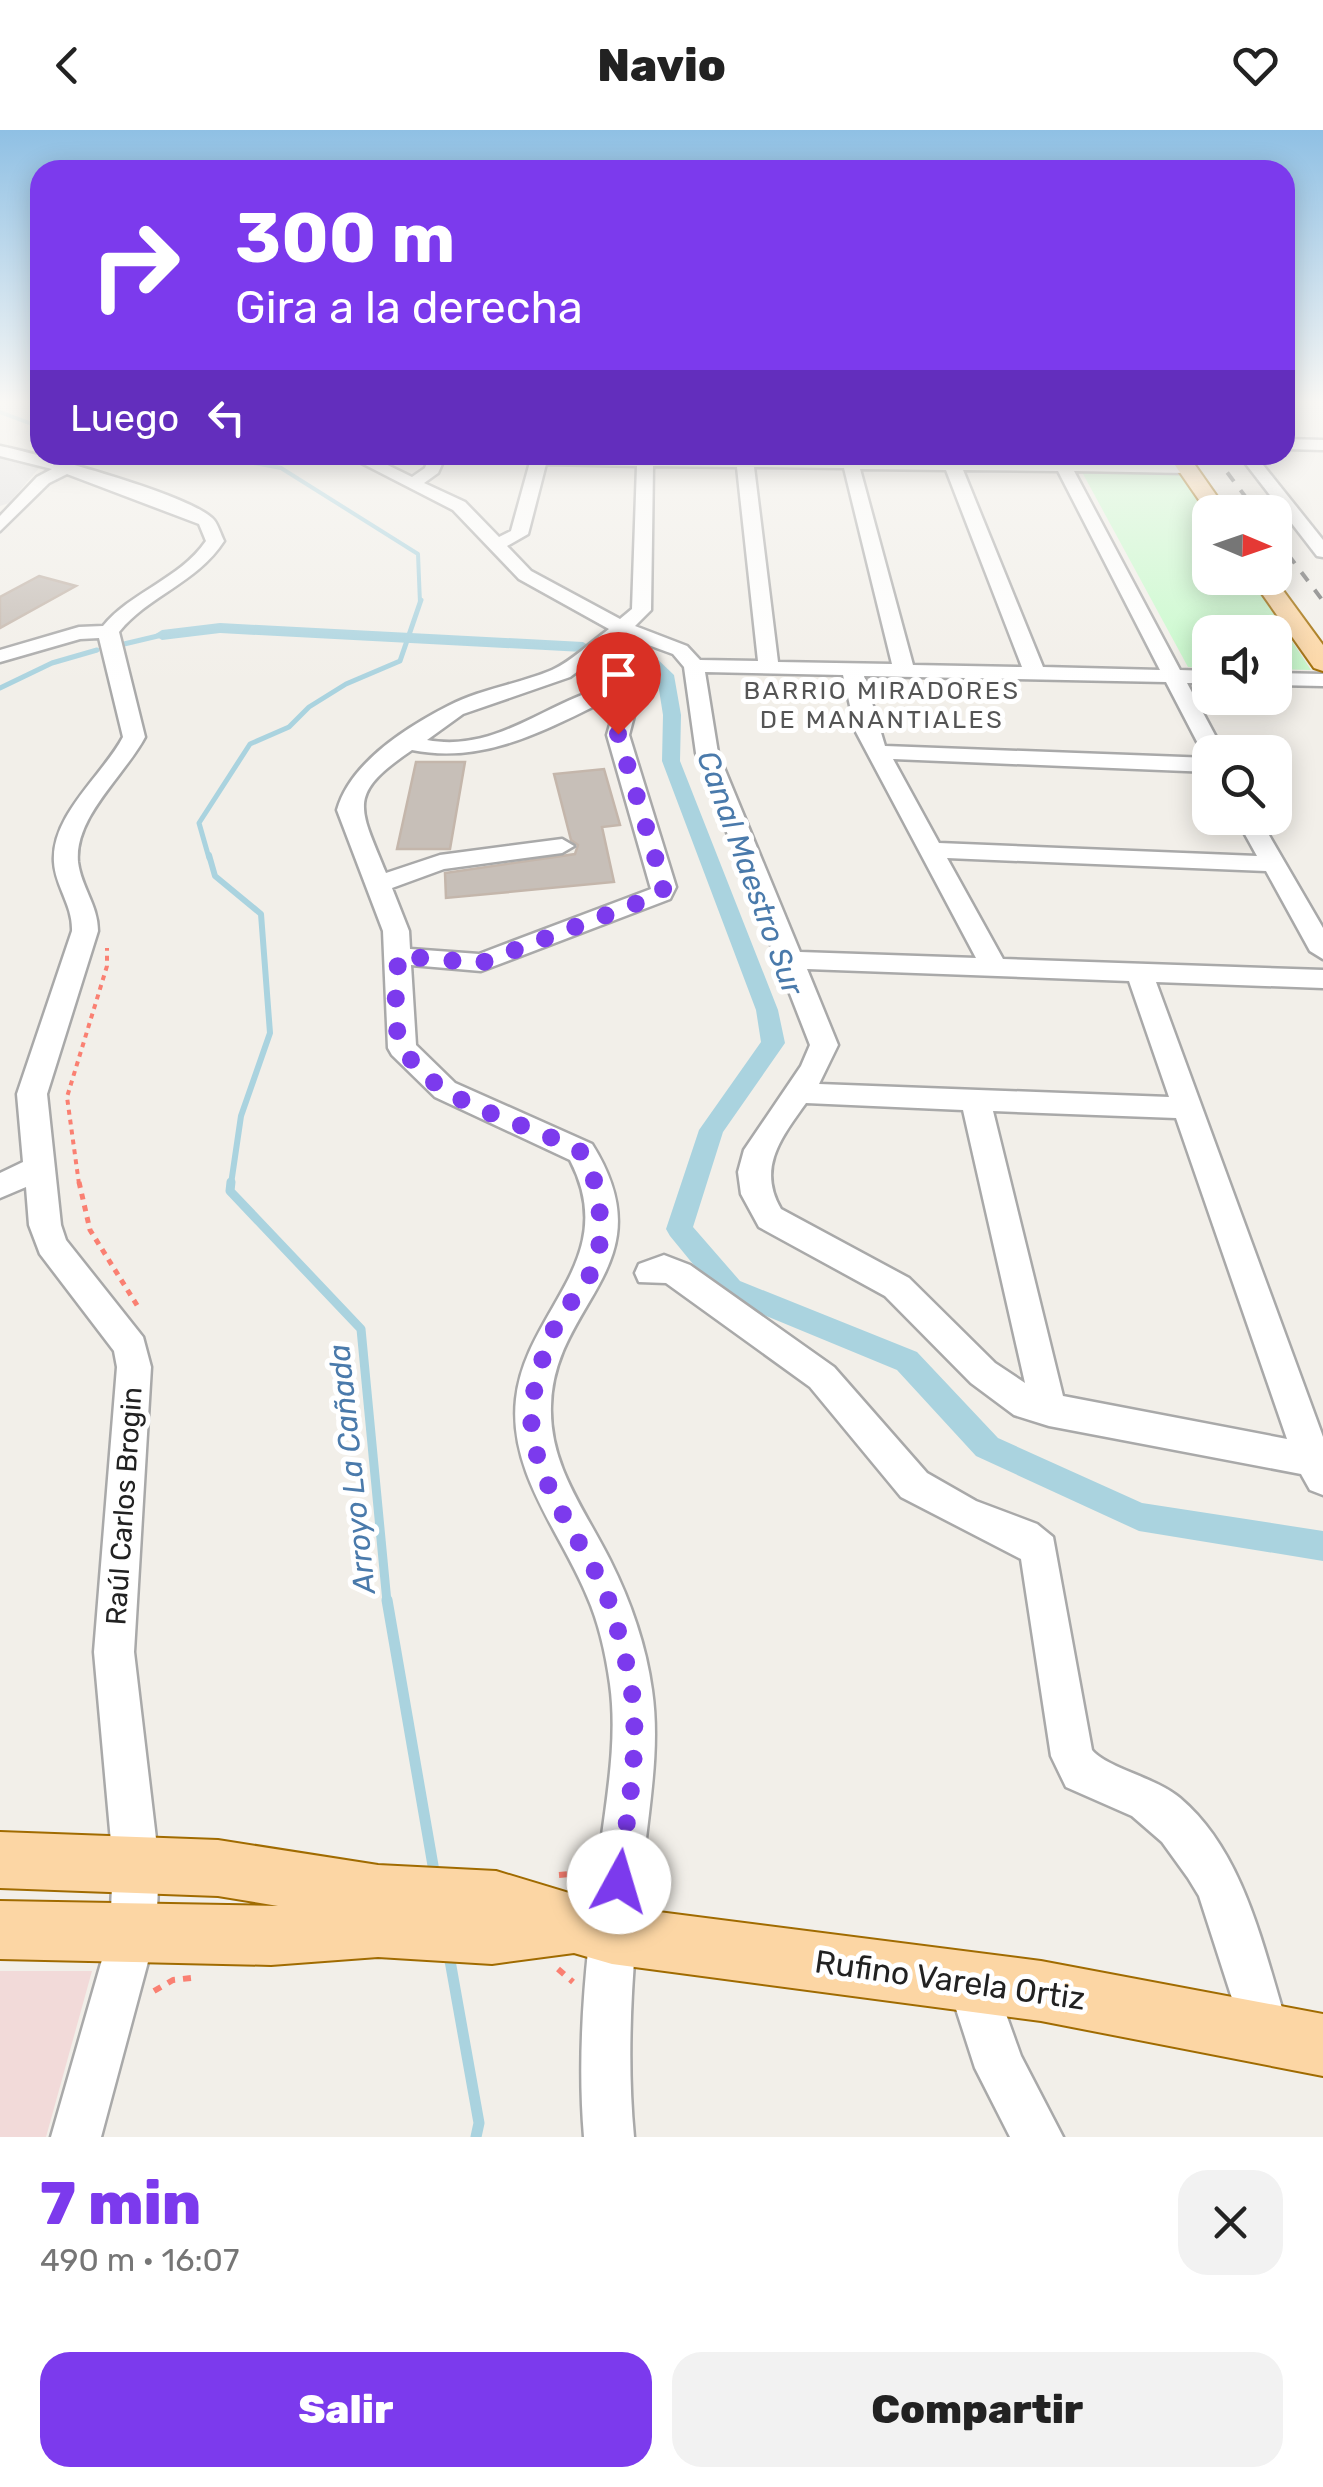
<!DOCTYPE html>
<html lang="es">
<meta charset="utf-8">
<style>
:root{--surface:#fff;--page:#f2f2f2;--text:#222;--muted:#767676;--accent:#7c3aed}
body{margin:0;font-family:Rubik,sans-serif;background:var(--page);color:var(--text);height:100vh;display:flex;flex-direction:column;font-size:38px;white-space:nowrap}
*{box-sizing:border-box;margin:0}
p{font-size:32px;color:var(--muted)}
.icon{flex:none;width:55px;height:55px;fill:none;stroke:currentColor;stroke-width:2;stroke-linecap:round;stroke-linejoin:round}
.map{position:relative;height:2007px;overflow:hidden}
.drawer{display:flex;flex-direction:column;background:var(--surface);flex:1}
.drawer>*{flex:none}
.guide{position:absolute;left:30px;top:30px;width:1265px;height:305px;border-radius:30px;box-shadow:0 5px 25px #0003;background:#7c3aed;color:#fff;overflow:hidden}
.needle{width:65px;rotate:92deg}
.buttons{position:absolute;left:1192px;top:365px;display:grid;gap:20px}
.buttons a{display:grid;place-items:center;width:100px;height:100px;border-radius:20px;background:var(--surface);box-shadow:0 5px 25px #0003;font-size:50px}
.pin{position:absolute;display:grid;place-items:center;width:85px;height:85px;color:#fff;margin:-102px -42px;border-radius:50% 50% 50% 0;rotate:-45deg;box-shadow:0 0 10px #0007}
.pin .icon{rotate:45deg}
.me{position:absolute;width:110px;margin:-55px;rotate:6deg;stroke-linejoin:round;filter:drop-shadow(0 0 8px #0008)}
.turn{display:flex;align-items:center;gap:35px;height:210px;padding:0 40px;font-size:45px}
.turn .icon{width:130px;height:130px;stroke-width:2.5}
.turn b{display:block;font-size:70px;line-height:85px}
.then{display:flex;align-items:center;height:95px;padding:0 40px;background:#0003;gap:20px;font-size:38px}
.round{display:grid;place-items:center;flex:none;width:105px;height:105px;border-radius:30px;background:var(--page)}
.overview{display:flex;align-items:center;justify-content:space-between;height:170px;padding:0 40px}
h1{font-size:60px;font-weight:800;line-height:75px;color:var(--accent)}
.action{display:flex;gap:20px;margin-top:auto;padding:20px 40px}
.action a{flex:1;height:115px;border-radius:30px;background:var(--accent);color:#fff;font-size:40px;font-weight:800;line-height:115px;text-align:center}
.action a+a{background:var(--page);color:var(--text)}
header{display:flex;justify-content:space-between;align-items:center;height:130px;padding:0 40px;background:var(--surface);font-size:45px;font-weight:800}
.map>svg:first-child{display:block}
</style>
<header><svg class="icon" aria-label="back" viewBox="0 0 24 24"><path d="M15 5l-7 7 7 7"/></svg>Navio<svg class="icon" aria-label="heart" viewBox="0 0 24 24"><path d="M12 20l-8-8c-3-5 5-10 8-4 3-6 11-1 8 4z"/></svg></header>
<div class="map">
<svg width="1323" height="2007" viewBox="0 0 1323 2007">
<rect width="100%" height="100%" fill="#f2efe9"/>
<path fill="#e0dfdf" d="M0,326L39,338L9,373L0,376Z"/>
<path fill="#f2dad9" d="M0,1841H92L46,2007H0Z"/>
<path fill="#c8facc" d="M1082,342L1180,343L1210,388V448H1250L1311,540L1275,539V502H1210V538L1188,537Z"/>
<g fill="none" stroke-linecap="round" stroke-linejoin="round">
<g stroke="#aad3df" stroke-width="4">
<path d="M0,282L40,297"/>
<path d="M210,325L281,338L418,424L420,473"/>
</g>
<g stroke="#aad3df" stroke-width="5">
<path d="M124,514L162,505"/>
<path d="M0,558L52,533L97,520"/>
<path d="M209,728L199,693L250,614L289,597L309,577L346,554L400,531L421,470"/>
</g>
<path stroke="#aad3df" stroke-width="6" d="M209,725L215,746L261,784L270,903L241,986L231,1054"/>
<path stroke="#aad3df" stroke-width="9" d="M231,1052L230,1061L361,1199L387,1472"/>
<g stroke="#aad3df" stroke-width="11">
<path d="M387,1470L435,1747"/>
<path d="M449,1825L479,1993L476,2007"/>
</g>
<g fill="#aad3df" fill-rule="evenodd">
<path d="M220,493L583,512L591,517L583,522L220,503L162,510L154,505L162,500Z"/>
<path d="M612,513L650,522L674,545L681,585L680,631L778,880L785,913L723,1002L693,1097L740,1151L917,1222L998,1308L1142,1373L1323,1401V1431L1139,1401L976,1326L897,1240L720,1167L670,1106L666,1099L699,1000L761,912L756,880L662,631L663,585L657,547L638,530L606,522L604,518Z"/>
</g>
</g>
<g fill="#c7bfb8" stroke="#c4b6ab" stroke-width="2.5">
<path d="M39,446L76,456L0,498V467Z"/>
<path d="M416,632H465L450,719H397Z"/>
<path d="M604,639L620,695L602,697L614,752L446,768L445,743L575,724L578,715L571,710L554,644Z"/>
</g>
<g fill="none" stroke-linecap="round" stroke-linejoin="round">
<defs>
<g id="minor">
<path d="M1285,309L1323,310V320L1285,319Z"/>
<path d="M0,316C38,324 193,365 214,390C218,395 221,405 224,411C197,453 149,465 119,502L145,607C125,645 74,687 78,732C81,757 98,775 98,801L47,964L61,1095L66,1110L143,1207L151,1237L134,1522L159,1734L156,1802L101,2007H51L110,1802L113,1734L94,1522L117,1237L114,1221L40,1124L29,1095L26,1057L0,1068V1043L23,1032L17,964L72,801C73,775 55,756 54,732C51,685 103,645 123,607L99,508L80,509L0,532V520L79,497L103,496C132,461 180,449 206,411L199,394L67,344L49,353L0,401V386L37,347L52,339L0,326Z"/>
<path d="M346,325H367L412,347L425,338L430,325H446L438,343L424,353L465,372L499,407L511,401L532,325L1193,335L1195,338L1187,343L1074,341L1180,540L1210,541V553H1187L1224,622L1205,627L1166,552L864,546L885,616L1210,628V642L893,629L939,713L1257,726L1236,688H1259L1323,798V829L1310,821L1266,741L947,728L1003,829L1323,840V858L1156,852L1323,1307V1365L1310,1360L1301,1344L1049,1296L1014,1285L971,1253L885,1166L759,1097L741,1064L738,1042L744,1020L801,936L810,915L696,623L684,537L673,524L624,506L602,523L641,559L629,605L676,757L670,769L481,841L411,835L416,915L455,953L592,1014C668,1135 553,1172 551,1276C549,1335 585,1380 610,1430C630,1470 646,1515 652,1560C660,1615 650,1671 644,1726C634,1820 625,1912 634,2007H584C576,1913 587,1821 599,1728C606,1671 618,1611 610,1554C606,1525 599,1493 587,1466C561,1403 508,1342 516,1269C526,1179 622,1130 570,1030L435,967L392,925L388,918L383,801L337,680C350,633 407,597 448,576C480,559 519,554 552,540C572,531 591,512 609,499L519,449L453,380ZM546,334L637,336L632,479L620,489L531,441L507,416L528,404ZM653,336L737,337L758,531L700,530L687,516L635,496L651,480ZM754,337L844,338L892,534L778,532ZM860,339L946,340L1022,537L913,535ZM963,340L1058,341L1160,540L1043,537ZM590,532L620,560L607,605L651,759L479,824L410,819L409,801L392,758L444,739L562,723L574,716L562,709L440,725L386,743C359,676 346,665 412,620C486,635 549,598 613,567L616,563L606,557C545,573 495,623 427,610L463,584L570,547ZM705,542L843,545L856,602L976,828L800,822L718,623ZM807,839L1129,851L1169,967L819,954L838,915ZM806,973L963,980L1025,1253L995,1233L909,1148L781,1079C757,1038 781,1008 806,973ZM993,981L1176,988L1287,1309L1063,1266Z"/>
<path d="M1239,325H1255L1323,410V427L1317,426Z"/>
<path d="M1275,543L1323,544V556L1275,555Z"/>
<path d="M664,1125L690,1135L834,1237L927,1343L976,1371L1037,1394L1053,1407L1092,1620C1107,1638 1157,1648 1180,1668C1247,1725 1264,1824 1290,1904L1283,1921L1266,1928L1249,1921L1199,1766L1188,1748L1162,1712L1132,1686L1066,1657L1051,1626L1021,1429L901,1367L810,1257L666,1153L639,1152L635,1143L639,1134Z"/>
<path d="M971,1827L988,1834L1021,1926L1063,2007H1010L975,1938L947,1851L954,1834Z"/>
</g>
<g id="major">
<path d="M1168,325H1188L1228,382L1210,386Z"/>
<path d="M1251,448H1274L1323,515V541L1314,538Z"/>
<path d="M0,1702L218,1710L378,1735L496,1741L612,1776L1041,1831L1323,1884V1946L1041,1891L612,1834L574,1823L492,1834L378,1827L271,1835L0,1829V1771L278,1776L218,1766L0,1758Z"/>
</g>
</defs>
<use href="#minor" stroke="#a9a9a9" stroke-width="5"/>
<use href="#major" stroke="#a06b00" stroke-width="4"/>
<path stroke="#fa8072" stroke-width="4" stroke-dasharray="5 5" stroke-linecap="butt" d="M79,1054L67,967L107,836V818"/>
<path stroke="#fa8072" stroke-width="5" stroke-dasharray="6 6" stroke-linecap="butt" d="M79,1052L90,1100L140,1180"/>
<g stroke="#fa8072" stroke-width="6" stroke-dasharray="8 8" stroke-linecap="butt">
<path d="M559,1745L584,1743"/>
<path d="M558,1839L573,1852"/>
<path d="M154,1861L173,1850L191,1848"/>
</g>
<use href="#minor" fill="#fff" fill-rule="evenodd"/>
<use href="#major" fill="#fcd6a4" fill-rule="evenodd"/>
<g stroke="#707070" stroke-width="4" stroke-dasharray="11 11" stroke-linecap="butt">
<path d="M1214,325L1257,382"/>
<path d="M1275,407L1323,471"/>
</g>
</g>
<linearGradient id="sky" x2="0" y2="1"><stop stop-color="#8fc0e4"/><stop offset="0.49" stop-color="#f9f8f5"/><stop offset="1" stop-color="#f9f8f5" stop-opacity="0"/></linearGradient>
<rect width="1323" height="554" fill="url(#sky)"/>
<g fill="none" stroke-linecap="round" stroke-linejoin="round">
<path stroke="#7c3aed" stroke-width="18" stroke-dasharray="0 32.4" d="M618,604L664,757L661,764L481,833L398,826C398,851 390,896 403,918C438,978 525,990 581,1022C600,1046 607,1111 593,1139C583,1159 566,1176 555,1197C545,1217 539,1240 534,1262C518,1332 576,1399 604,1459C614,1482 620,1509 626,1532C645,1603 627,1681 619,1752"/>
</g>
<g text-anchor="middle" dominant-baseline="central" stroke-width="10" stroke-linejoin="round" paint-order="stroke">
<g font-size="25" letter-spacing="2.5" fill="#555" stroke="#fff">
<text x="882" y="560">BARRIO MIRADORES<tspan x="882" dy="29">DE MANANTIALES</tspan></text>
</g>
<g font-size="28" fill="#222" stroke="#fff">
<text transform="translate(124 1376) rotate(-86)">Raúl Carlos Brogin</text>
</g>
<g font-size="30" font-style="italic" fill="#4a7aab" stroke="#fff">
<text transform="translate(750 743) rotate(70)">Canal Maestro Sur</text>
<text transform="translate(352 1339) rotate(-96)">Arroyo La Cañada</text>
</g>
<g font-size="32" fill="#222" stroke="#fff">
<text transform="translate(950 1850) rotate(8)">Rufino Varela Ortiz</text>
</g>
</g>
</svg>
<div class="buttons">
<a><svg class="needle" viewBox="-14 -14 28 28"><path d="M0-13l5 13h-10z" fill="#e53935"/><path d="M0 13l5-13h-10z" fill="#767676"/></svg></a>
<a><svg class="icon" aria-label="sound" viewBox="0 0 24 24"><path d="M4 9h4l5-4v14l-5-4H4zM17 9q2 3 0 6"/></svg></a>
<a><svg class="icon" aria-label="search" viewBox="0 0 24 24"><circle cx="10" cy="10" r="6"/><path d="M15 15l6 6"/></svg></a>
</div>
<div class="pin" style="left:618px;top:604px;background:#d93025"><svg class="icon" aria-label="arrive" viewBox="0 0 24 24"><path d="M6 21V4h12l-3 4 3 4H6"/></svg></div>
<svg class="me" style="left:619px;top:1752px" viewBox="-20 -20 40 40"><circle r="19" fill="#fff"/><path d="M0-13L10 11 0 6-10 11z" fill="#7c3aed"/></svg>
<div class="guide">
<div class="turn"><svg class="icon" aria-label="right" viewBox="0 0 24 24"><path d="M7 20v-9h11M14 6l5 5-5 5"/></svg><div><b>300 m</b>Gira a la derecha</div></div>
<div class="then">Luego<svg class="icon" aria-label="left" viewBox="0 0 24 24"><path d="M17 20v-9H6M10 6l-5 5 5 5"/></svg></div>
</div>
</div>
<section class="drawer">
<div class="overview"><div><h1>7 min</h1><p>490 m · 16:07</p></div><a class="round"><svg class="icon" aria-label="close" viewBox="0 0 24 24"><path d="M6 6l12 12M18 6L6 18"/></svg></a></div>
<div class="action"><a>Salir</a><a>Compartir</a></div>
</section>
